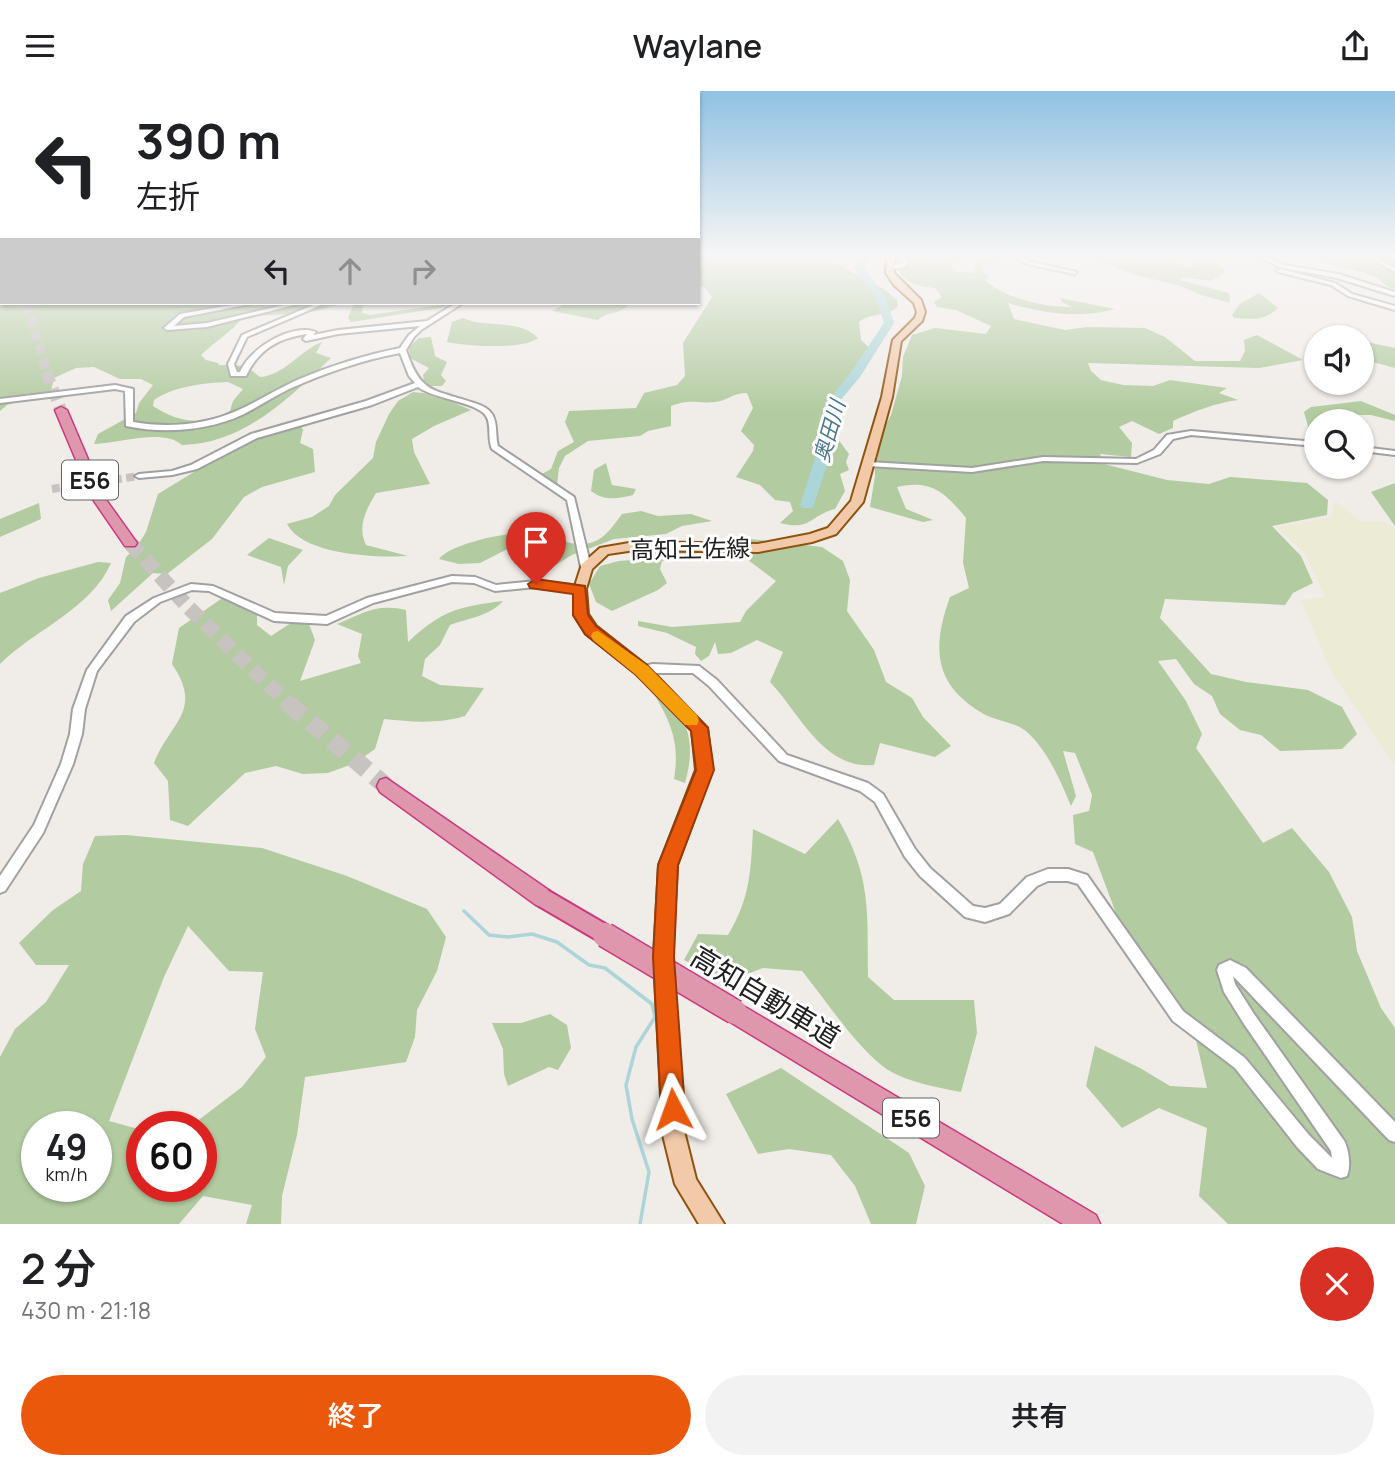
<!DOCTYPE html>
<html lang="ja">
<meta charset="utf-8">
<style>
:root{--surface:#fff;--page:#f2f2f2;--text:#202124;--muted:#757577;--accent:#ea580c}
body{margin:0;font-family:Manrope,"Noto Sans JP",sans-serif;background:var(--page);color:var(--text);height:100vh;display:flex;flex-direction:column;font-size:26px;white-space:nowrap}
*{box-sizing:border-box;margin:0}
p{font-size:23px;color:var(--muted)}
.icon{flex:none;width:38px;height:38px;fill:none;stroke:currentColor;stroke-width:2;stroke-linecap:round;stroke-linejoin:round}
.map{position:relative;height:1133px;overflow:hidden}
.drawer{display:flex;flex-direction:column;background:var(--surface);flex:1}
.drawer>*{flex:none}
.top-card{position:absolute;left:0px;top:0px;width:700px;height:214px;box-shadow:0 2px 5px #0004;background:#fff;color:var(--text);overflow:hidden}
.controls{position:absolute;left:1304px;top:234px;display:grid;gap:14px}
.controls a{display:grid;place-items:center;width:70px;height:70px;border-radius:50%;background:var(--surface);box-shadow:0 2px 5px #0004;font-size:35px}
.speed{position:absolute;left:21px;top:1020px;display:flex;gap:14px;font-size:35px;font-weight:700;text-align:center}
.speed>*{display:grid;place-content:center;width:91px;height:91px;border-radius:50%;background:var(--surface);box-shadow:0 2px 5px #0004;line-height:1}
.speed small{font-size:18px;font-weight:400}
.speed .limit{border:10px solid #d22;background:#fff;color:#111}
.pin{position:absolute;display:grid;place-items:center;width:60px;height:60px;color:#fff;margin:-72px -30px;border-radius:50% 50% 50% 0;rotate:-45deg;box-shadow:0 0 7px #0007}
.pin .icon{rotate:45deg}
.me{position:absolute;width:77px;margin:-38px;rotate:356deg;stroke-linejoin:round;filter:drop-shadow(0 0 5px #0008)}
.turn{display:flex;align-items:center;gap:24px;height:147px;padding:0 21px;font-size:32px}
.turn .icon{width:91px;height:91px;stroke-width:2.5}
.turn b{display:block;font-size:49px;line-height:60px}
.lanes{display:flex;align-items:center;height:66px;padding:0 21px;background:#0003;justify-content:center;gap:35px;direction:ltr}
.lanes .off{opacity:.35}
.round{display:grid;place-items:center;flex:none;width:74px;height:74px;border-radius:37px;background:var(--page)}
.overview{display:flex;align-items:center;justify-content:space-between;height:119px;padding:0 21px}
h1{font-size:42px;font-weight:600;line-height:52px}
.action{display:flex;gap:14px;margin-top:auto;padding:14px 21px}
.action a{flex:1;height:80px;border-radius:42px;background:var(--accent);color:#fff;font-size:28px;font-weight:600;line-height:80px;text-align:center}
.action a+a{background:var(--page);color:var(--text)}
header{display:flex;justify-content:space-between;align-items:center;height:91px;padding:0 21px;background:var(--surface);font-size:32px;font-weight:600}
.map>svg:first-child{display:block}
</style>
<header><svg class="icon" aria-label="menu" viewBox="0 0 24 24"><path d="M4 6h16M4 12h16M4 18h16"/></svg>Waylane<svg class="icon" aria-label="share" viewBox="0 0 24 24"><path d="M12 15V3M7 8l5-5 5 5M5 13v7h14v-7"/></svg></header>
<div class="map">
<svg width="1395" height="1133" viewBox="0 0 1395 1133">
<rect width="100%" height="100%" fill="#f0ece8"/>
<path fill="#ecebd5" d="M1335,410L1360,430L1385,431L1395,438V674L1333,584L1301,509L1325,506L1304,461L1276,436L1331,426Z"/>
<g fill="#b2cba0" fill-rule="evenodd">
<path d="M0,163L2,212H341C309,227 275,221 242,227C234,239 213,252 201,264L206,269L218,272L219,274L246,275L260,286C285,284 299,260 322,251L316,262L331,267C290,307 243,353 182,354C163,337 121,352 94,353L98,343L136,322L139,312L153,294L141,288H120L94,276L76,277L54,287L51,300L7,314L0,320ZM228,291L243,298L233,310L230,320C204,335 178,332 153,315L154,309C174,295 204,292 228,291Z"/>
<path d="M698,163L824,166L884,198L897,209L898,215C888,226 871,221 859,231L861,249L874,261L836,304L830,319L834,343L849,363L846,371L849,379L840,383L845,400L835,418C809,425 811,440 780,432L793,420L790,411L775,409L760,394L736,386L753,360L754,354L741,340L753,317L747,302C732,302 727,310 715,311C696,313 692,307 671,315V335L648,340L640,345L588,350L565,365L559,377L557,394L545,388L542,383L551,378L558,360L574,351L565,331L569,320L636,317L644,302L677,294L685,285L683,252L712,206L703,195H698Z"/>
<path d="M912,163H963L961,169L949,168L954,180L974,182L975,171C988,165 1001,166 1015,168L991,171L982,175L983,182L989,185L986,190C1009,209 1044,216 1072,216L1062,211L1060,207L1115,218C1080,228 1042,222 1008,212L1014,228L1065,239L1087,236L1145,237L1165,246L1195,270H1240L1245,260L1244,249L1257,244L1303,269L1259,277L1088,272L1091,280L1101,289L1123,294L1153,295L1170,289L1227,297L1219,302L1238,309C1215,312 1195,320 1173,330V337L1159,343L1132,330L1119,336L1132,352L1131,366L1100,363L1104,373L1167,389L1209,393L1230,386L1307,392L1328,409L1327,424L1272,435L1301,465L1313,492L1293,502L1285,514L1165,508L1160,527L1211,583L1246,591L1308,599L1342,616L1357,643L1342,658L1280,660L1261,644L1240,639L1220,623L1212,605L1194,593L1176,568L1158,570L1186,610L1202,643L1196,657L1263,752L1292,737L1329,781L1352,826L1357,860L1381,917L1395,937V1133H1228L1199,1105L1207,1037L1159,1017L1122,1037L1086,995L1095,955L1140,977L1170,995L1207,997L1196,949L1158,898L1122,838L1093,761L1075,753L1073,724L1089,720L1092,704L1075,662L1063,660L1076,705L1071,715C1060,689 1048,660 1027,641C1016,631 995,630 982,622C933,593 932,556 950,506L969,497L963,472L966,427C945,401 931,388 897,396L906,418L933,429L923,431L870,416L875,385L874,356L891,324L902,285L903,266L912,244L935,237L986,243L991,235L956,219L937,216L934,211L942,206L935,197C918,195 909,194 898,180L913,174Z"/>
<path d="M1085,163H1168L1177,172L1191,177L1195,174L1194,166C1207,169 1219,170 1226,181L1211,190L1184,186L1180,189L1229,202L1230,212L1201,204L1178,194L1131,183Z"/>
<path d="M1310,163H1395V198C1380,194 1385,190 1373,185C1353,176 1326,177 1310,163Z"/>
<path d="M1259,202L1278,217C1265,230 1252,228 1234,227L1232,224L1240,213Z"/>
<path d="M358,212H363L362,222L370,224L454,212L440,217L351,231L348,227L353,215Z"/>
<path d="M567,212H627L628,214C620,224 606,220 598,229L552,220Z"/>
<path d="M463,227C487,238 519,227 538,247C523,259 467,255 447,251L452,231Z"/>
<path d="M431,246L435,265L447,271L441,284L446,290L442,295H425L423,284L429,277L410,267L409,256L419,247Z"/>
<path d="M1362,250L1395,257V277L1362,268Z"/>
<path d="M413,301L433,303L471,319L434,335L412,348L414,361L430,393L376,402C366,419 357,435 366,454L408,465C376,467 303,464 287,433L312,426L329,415L335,404L373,367L376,351L389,323L398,310Z"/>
<path d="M1361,310L1395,324V330L1371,324H1334L1357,331H1316V342H1310L1304,321L1311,316Z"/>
<path d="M299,331L303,339L300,352L313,358L315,381L262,396L244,406L212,448L167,483L153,482L111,520L108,509L120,492L126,466L136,457L146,441L158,403L243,351L263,346Z"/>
<path d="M606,372L612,394L636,398L633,404C618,408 604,410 591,400L594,379Z"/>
<path d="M1395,392V435L1371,401Z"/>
<path d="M39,412L41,428L0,446V428Z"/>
<path d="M641,420L658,425L691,423L712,430L682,435L666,443L614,448L572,464L537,485L547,472L559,464L537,453L521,451L480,472L459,473L439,468C451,452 510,440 531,442C549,443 571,457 590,452C604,449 614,434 622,423Z"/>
<path d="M269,447L303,459L288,475L284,494L281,476L247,464Z"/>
<path d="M750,448L822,456L843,470L850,489L847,520L874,559L886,591L912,607L923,626L951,655L935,666L880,652L874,674C823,679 799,621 770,591L783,561L757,549L731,562L718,563L715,551L709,565L701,570L695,563L696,556L667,542L638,535V530L672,536L740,531L746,520L776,490L736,460Z"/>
<path d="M689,457L699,462L662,470L660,478L667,492L658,499L612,520L596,511L589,493L600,475L619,470L644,468L661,461Z"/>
<path d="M98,471L111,472C91,518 34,539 0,573V502L39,487Z"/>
<path d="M239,504L257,514V534L271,545L291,532L309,533L315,549L300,590L361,572L358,565L362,543L337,533C363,522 377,512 406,519L408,551C443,519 457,516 503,510C490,525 469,527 450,534L440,554L425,568L422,585L440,594L484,597L465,625C438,633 413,631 384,628L375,658L355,672L328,682L303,683L276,675L245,682L188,735L170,729L168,690L154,672C170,631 204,620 172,573L179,537L221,508Z"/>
<path d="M647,592C686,620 698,645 685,692L674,688C681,648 668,625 647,592Z"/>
<path d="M838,728C872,786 867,822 868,886L894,909H974L977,942L961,1001C936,996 910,992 888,979C858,959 826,909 802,880L763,877L726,891L684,869L698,843L728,844C750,808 751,779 753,738L805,763Z"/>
<path d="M126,744L262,757L347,785L427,818L446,846L437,880L417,919L415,946L406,971L305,986L297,1044L282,1105L281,1133H246L252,1114L203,1105L179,1133H0V966L15,938L46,911L69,874H36L19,852L53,819L81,800L83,773L95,745ZM188,835L229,880L263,881L255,938L266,966L242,996L196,1031L169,1036H201V1096H142V1039L109,1030L164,886ZM37,1036H96V1096H37Z"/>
<path d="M550,923L567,934L571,957L558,979L549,976L508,995L504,983L503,958L492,932H521Z"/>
<path d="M781,977L909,1062L925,1095L916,1133H871L855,1095L831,1064L789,1058L758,1063L726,1003Z"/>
</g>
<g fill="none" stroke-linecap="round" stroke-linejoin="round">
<path stroke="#acd5d9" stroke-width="3.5" d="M464,820L489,844L508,846L532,843L557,851L589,874L605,877L652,913L655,926L636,956L626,994L632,1028L649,1081L640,1133"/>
<path fill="#acd5d9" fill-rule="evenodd" d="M871,163L864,177L885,205L894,232L860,286L839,311L832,358L814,414L812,417H802L800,414L818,358L827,311L851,281L884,232L875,205L854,177L859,164Z"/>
<path stroke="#c6c3c0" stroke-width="8" stroke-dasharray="8 4.5" stroke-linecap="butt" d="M52,398L139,385"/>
<path stroke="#c6c3c0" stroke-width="10" stroke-dasharray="10 4.5" stroke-linecap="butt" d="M27,212L47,282"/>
<path stroke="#c6c3c0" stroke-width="12" stroke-dasharray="12 6" stroke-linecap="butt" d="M46,281L61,319"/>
<path stroke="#c6c3c0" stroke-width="15" stroke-dasharray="15 7" stroke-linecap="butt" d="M130,452L189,517L291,615"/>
<path stroke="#c6c3c0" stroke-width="18" stroke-dasharray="18 10" stroke-linecap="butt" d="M289,613L386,695"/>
<defs>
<g id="minor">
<path d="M898,163H904L909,172C905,178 896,178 889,177V175L903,172Z"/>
<path d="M1009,163H1017L1031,171L1077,181L1074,183L1027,173Z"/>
<path d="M1232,163H1263L1283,174L1338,183L1395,201V205L1337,187L1279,176L1259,166Z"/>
<path d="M1363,163H1370L1395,177V181Z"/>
<path d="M1280,178L1335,192L1352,203L1395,215V219L1348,205L1331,194L1278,181L1277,180Z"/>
<path d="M242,212H255L184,226L174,235L207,232L292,212H302L207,236L167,239L164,237L180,223Z"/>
<path d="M318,212H326L247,246L234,273L237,281H240C250,257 292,232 316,241L313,244L338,239L427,230L456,212H463L421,239L414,246L406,259C421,304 434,298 474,312C481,314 488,317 492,323C498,332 495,345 498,355L574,406L591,476L589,478H583L581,476L567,409L492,358C487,347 492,334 486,325C477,311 434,308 418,296L372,314L257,347L197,378L172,384L139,387L135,385L139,383L172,380L191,374L251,343L366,310L415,292L409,285L400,262C362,269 325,282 289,298C273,306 258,316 242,324C206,340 164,343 126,335L125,300L115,298L0,312V308L115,294L133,298V331C166,337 203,334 234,321C256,312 275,299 297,289C330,275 365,264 400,257L409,244L420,235L338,243L306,250L303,248L307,243C278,247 258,259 246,285H231L228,273L242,244Z"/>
<path d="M1191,340L1316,351V355L1191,344L1173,348L1160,363L1137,372L1043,370L972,381L868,375L864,373L868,371L972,377L1043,366L1136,368L1154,359L1167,344Z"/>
<path d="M1362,356L1395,360V364L1362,360Z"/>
<path d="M452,485L475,486L496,494L536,490L580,495L585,498L580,501L536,496L495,500L474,492L452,491L373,512L327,533L274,530L209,500L192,499L160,511L134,531L97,580L85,618L82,643L73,673L43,742L5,800L0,802V785L34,734L61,673L70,643L73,618L87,579L126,525L154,507L191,493L213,495L275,522L326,525L367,507Z"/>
<path d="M653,573L699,575L717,589L787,664L868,692L883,703L915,758L930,777L973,815L985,817L1000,813L1027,786L1048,778H1068L1087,784L1183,920L1245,967L1309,1044L1332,1067L1331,1060L1244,933L1224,901L1217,879L1219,874L1230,869L1246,877L1395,1031V1051L1389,1049L1233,885L1235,893L1254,923L1345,1051C1349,1061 1351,1075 1347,1085L1341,1087L1318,1078L1297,1056L1235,977L1173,930L1078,793L1068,790H1048L1037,795L1009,823L985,831L965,826L920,785L905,766L875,711L860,700L779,670L709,595L693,582H638L637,579L638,576Z"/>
</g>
<path id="major" d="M887,163H895L894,182L921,209L925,221L922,230L901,250L892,306L863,411L836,443L812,451L758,461L635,459L608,463L592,478L586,498L588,523L596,535L647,575L707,637L712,679L677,774L672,866L685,1044L696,1088L724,1133H699L675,1093L663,1044L654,866L659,774L696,679L692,639L637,583L586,543L574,524V498L582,473L600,457L635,451L758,453L810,443L828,437L851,410L882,306L893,249L915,227L917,221L914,212L894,194L886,182Z"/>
<g id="highway">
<path d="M61,316L67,319L104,406L137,452L135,455H125L92,407L55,319Z"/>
<path d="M386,687L550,800L553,807L550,814L543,817L536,814L380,701L377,695L380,689Z"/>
<path d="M735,910L1096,1124L1100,1133H1063L727,929L724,921L727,913Z"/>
</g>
</defs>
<use href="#minor" stroke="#a1a1a1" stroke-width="4"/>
<use href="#major" stroke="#8e530f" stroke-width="4"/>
<use href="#highway" stroke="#cb387d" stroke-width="3"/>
<use href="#minor" fill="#fff" fill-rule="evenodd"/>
<use href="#major" fill="#f3caa9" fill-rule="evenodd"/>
<use href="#highway" fill="#df97ae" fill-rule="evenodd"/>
<defs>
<path id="highway-bridge-far1" d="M543,807L608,845"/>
<path id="highway-bridge" d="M605,844L735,921"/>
</defs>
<use href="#highway-bridge-far1" stroke="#cb387d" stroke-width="22" stroke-linecap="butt"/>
<use href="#highway-bridge" stroke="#cb387d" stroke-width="27" stroke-linecap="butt"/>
<use href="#highway-bridge-far1" stroke="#df97ae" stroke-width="18"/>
<use href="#highway-bridge" stroke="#df97ae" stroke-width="24"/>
</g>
<linearGradient id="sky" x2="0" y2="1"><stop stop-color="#90c1e2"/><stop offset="0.51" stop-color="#f8f6f5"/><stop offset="1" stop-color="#f8f6f5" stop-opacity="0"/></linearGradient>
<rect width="1395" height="322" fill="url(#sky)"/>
<path fill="#ea580c" stroke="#983908" stroke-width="2" d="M536,488L585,495L588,524L596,535L648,575L708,637L714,679L678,774L674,866L685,1018L681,1027L673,1031L664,1027L661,1018L653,866L658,774L696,679L691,640L636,584L585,543L573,524V503L530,497L528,493Z"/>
<path fill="#f59e0b" d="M598,540L648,575L697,624L699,629L697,634H685L636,584L593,549L591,545L593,541Z"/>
<g text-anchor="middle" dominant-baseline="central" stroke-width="6" stroke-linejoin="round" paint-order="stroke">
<g font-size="21" font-style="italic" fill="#4b7790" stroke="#fff">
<text transform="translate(829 340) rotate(-74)">奥田川</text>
</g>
<g fill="#fff" stroke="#636363" stroke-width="2">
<rect x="62" y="369.5" width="56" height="39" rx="5"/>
<rect x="883" y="1007.5" width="56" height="39" rx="5"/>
</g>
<g font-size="23" font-weight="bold" fill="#202020">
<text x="90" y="389">E56</text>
<text x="911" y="1027">E56</text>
</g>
<g font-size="24" fill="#202020" stroke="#fff">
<text transform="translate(690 457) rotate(-1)">高知土佐線</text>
</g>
<g font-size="28" fill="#202020" stroke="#fff">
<text transform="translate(766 905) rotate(31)">高知自動車道</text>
</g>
</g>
</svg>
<div class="controls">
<a><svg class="icon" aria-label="sound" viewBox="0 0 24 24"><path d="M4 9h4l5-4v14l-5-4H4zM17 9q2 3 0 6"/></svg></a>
<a><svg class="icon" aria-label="search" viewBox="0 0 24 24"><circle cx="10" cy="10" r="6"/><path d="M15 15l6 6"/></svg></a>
</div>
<div class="speed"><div>49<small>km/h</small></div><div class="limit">60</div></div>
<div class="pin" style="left:536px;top:493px;background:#d93025"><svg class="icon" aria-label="arrive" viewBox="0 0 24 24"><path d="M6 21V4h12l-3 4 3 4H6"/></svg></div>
<svg class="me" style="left:673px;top:1018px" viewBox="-20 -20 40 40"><path d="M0-17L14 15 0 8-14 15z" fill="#ea580c" stroke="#fff" stroke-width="4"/></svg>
<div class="top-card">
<div class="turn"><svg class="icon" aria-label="left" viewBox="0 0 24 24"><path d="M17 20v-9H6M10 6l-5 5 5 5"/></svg><div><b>390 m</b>左折</div></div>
<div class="lanes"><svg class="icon" aria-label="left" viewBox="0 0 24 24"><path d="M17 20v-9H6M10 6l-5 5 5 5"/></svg><svg class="icon off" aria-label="ahead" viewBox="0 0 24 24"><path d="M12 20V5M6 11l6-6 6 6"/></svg><svg class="icon off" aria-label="right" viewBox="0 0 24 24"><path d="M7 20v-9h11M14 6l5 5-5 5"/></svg></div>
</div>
</div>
<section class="drawer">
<div class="overview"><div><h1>2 分</h1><p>430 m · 21:18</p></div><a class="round" style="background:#d93025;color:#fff"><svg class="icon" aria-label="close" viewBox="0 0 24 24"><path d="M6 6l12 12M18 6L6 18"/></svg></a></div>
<div class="action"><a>終了</a><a>共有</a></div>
</section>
